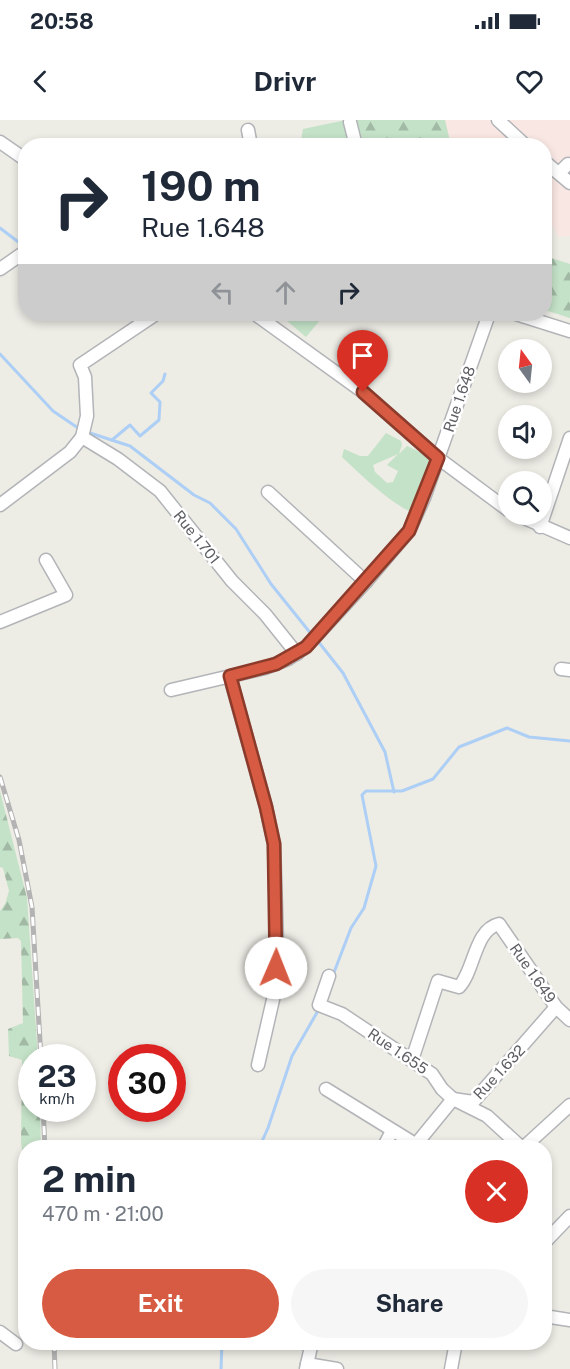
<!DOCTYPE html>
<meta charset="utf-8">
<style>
:root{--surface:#fff;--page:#f6f6f7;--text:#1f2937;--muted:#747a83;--accent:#d75b42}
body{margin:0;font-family:"Public Sans",sans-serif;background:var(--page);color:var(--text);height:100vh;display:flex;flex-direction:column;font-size:22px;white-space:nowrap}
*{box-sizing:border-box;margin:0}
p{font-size:20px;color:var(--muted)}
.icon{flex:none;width:33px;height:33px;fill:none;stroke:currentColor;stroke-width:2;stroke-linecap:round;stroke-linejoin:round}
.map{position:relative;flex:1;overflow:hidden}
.sheet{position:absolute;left:18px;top:1020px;width:534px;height:210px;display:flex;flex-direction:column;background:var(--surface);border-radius:24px;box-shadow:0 3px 9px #0003}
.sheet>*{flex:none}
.banner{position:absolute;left:18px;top:18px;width:534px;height:183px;border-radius:24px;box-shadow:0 3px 9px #0003;background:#fff;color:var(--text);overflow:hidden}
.needle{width:39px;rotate:345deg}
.buttons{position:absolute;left:498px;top:219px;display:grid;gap:12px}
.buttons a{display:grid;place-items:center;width:54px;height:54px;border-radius:50%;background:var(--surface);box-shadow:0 3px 9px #0003;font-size:30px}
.speed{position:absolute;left:18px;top:924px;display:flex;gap:12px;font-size:30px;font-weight:700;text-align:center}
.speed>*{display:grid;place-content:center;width:78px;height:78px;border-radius:50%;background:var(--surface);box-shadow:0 3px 9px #0003;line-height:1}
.speed small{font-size:15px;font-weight:400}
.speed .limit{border:9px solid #d22;background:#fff;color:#111}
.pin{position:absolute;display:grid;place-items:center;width:51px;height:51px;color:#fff;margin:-62px -26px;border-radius:50% 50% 50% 0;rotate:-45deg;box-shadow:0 0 6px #0007}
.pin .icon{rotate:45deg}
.me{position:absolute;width:66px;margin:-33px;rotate:1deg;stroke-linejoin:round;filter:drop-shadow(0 0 4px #0008)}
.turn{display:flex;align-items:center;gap:21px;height:126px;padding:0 24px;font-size:27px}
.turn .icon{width:78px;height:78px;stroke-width:2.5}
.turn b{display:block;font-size:42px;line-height:51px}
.lanes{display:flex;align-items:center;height:57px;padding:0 24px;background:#0003;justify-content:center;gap:30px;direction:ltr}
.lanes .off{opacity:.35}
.round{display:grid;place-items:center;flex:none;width:63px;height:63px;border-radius:32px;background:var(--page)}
.overview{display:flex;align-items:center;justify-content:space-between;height:102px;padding:0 24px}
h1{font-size:36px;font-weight:700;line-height:45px}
.button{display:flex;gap:12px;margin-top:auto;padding:12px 24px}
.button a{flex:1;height:69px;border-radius:36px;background:var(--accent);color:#fff;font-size:24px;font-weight:700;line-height:69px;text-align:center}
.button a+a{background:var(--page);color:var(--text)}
.status{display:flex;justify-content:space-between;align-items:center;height:42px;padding:0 30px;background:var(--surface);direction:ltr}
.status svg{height:16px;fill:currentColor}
header{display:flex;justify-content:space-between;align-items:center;height:78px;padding:0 24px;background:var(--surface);font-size:27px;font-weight:700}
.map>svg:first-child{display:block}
</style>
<div class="status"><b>20:58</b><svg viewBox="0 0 49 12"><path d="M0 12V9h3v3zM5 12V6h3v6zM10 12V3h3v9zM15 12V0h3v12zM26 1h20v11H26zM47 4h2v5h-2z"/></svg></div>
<header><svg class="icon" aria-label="back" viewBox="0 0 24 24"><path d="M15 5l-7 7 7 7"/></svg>Drivr<svg class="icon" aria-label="heart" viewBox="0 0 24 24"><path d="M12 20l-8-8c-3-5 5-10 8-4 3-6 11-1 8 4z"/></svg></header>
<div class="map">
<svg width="570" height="1249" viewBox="0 0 570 1249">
<defs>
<pattern id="forest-firs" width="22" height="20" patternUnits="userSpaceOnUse" patternTransform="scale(1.5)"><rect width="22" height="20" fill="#c4e2c7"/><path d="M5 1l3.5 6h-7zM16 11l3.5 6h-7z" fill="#a2baa5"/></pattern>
</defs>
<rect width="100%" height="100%" fill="#edece5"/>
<path fill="#f9e7e3" d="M408,0H570V116L558,117L551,103L545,104L544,26L414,25Z"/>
<g fill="#c4e2c7" fill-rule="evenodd">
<path d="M346,0L351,25L291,26L301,21L303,9Z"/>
<path d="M279,194H325L306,217Z"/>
<path d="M386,313L401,321L402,325L399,334L407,326C420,332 431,335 432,352L411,392C388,381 362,356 342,337L344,329L360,336H368ZM398,334L387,345L398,351L393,362L387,363L375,352L373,345Z"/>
</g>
<g fill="url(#forest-firs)">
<path d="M356,0H445L451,25H361Z"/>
<path d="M545,136L570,144V198L545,190Z"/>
<path d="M0,671L27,778L38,937L32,938V988L40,989L41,1027L26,1028L25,1051L21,1022L22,940L9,936L8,909L23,903L21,821L18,818L0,819V791L5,784L9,771L3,748L0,747Z"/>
</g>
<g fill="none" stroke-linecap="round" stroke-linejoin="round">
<g stroke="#adcff6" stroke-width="3">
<path d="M0,108L25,127"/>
<path d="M0,234L53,291L81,310"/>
<path d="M87,312L130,326L194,375L210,383L236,409L271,464L312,515"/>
<path d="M112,320L130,305L140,316L159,300L160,282L151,273L163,261L165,254"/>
<path d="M317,520L343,553L385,632L394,672"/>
<path d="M333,855L351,808L364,788L376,746L362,675L366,671H402L433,659L459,627L507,608L529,617L570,621"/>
<path d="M259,1028L268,1008L292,936L319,889"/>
<path d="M221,1249L222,1222"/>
</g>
<defs>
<g id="minor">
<path d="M498,0L526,26"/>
<path d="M350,2L356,26"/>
<path d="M248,10L251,26"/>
<path d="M0,22L26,40"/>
<path d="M544,41L570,63"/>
<path d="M559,53L568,44"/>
<path d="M0,149L26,131"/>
<path d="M255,194L363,272L438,338L508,390"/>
<path d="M516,194L570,211"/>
<path d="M82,317L118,339L160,371L232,461L265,494L297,534"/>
<path d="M268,372L366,462"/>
<path d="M0,385L70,332L82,317L87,296L85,257L80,245L156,194"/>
<path d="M515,394L570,418"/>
<path d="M540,407L570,318"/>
<path d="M0,502L66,475L46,440"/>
<path d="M561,549L570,550"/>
<path d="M230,557L266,687L274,724L277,825L275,871L258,945"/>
<path d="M171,570L265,548L288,539L306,527L366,462L409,411L424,378L489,194"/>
<path d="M329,856L319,885L342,894L432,954L442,969L453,979L487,996L522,1028"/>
<path d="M412,940L438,861L459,867C475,850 474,810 499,804L556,887L570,900"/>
<path d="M326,969L415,1024"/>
<path d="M383,1028L392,1011"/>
<path d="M413,1028L453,979L473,982L556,887"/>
<path d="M523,1028L570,985"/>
<path d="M544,1123L570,1096"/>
<path d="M544,1196L570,1200"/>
<path d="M0,1212L16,1224"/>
<path d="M307,1244L337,1249"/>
<path d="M306,1249L312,1222"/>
<path d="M451,1249L456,1222"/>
</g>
</defs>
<use href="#minor" stroke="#b2b4b8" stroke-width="15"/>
<use href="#minor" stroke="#fff" stroke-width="12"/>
<defs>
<g id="rail">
<path d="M0,657L19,720L32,787L41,938"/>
<path d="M43,988L45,1028"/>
<path d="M54,1222L55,1249"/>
</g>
</defs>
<use href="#rail" stroke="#b3b3b4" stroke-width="5"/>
<use href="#rail" stroke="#fff" stroke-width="3" stroke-dasharray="9" stroke-linecap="butt"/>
</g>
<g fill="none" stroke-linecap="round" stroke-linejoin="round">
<defs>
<path id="route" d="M276,848L274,724L266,687L230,556L276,544L306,527L409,411L438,338L363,272"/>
</defs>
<use href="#route" stroke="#8c3b2b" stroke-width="15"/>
<use href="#route" stroke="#d75b42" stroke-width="10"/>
</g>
<g text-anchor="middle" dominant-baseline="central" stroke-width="5" stroke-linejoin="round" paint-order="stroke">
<g font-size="15" fill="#5d5f64" stroke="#fff">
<text transform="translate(459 279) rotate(-71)">Rue 1.648</text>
<text transform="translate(197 417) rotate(51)">Rue 1.701</text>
<text transform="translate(533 853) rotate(55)">Rue 1.649</text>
<text transform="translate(398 931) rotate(34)">Rue 1.655</text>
<text transform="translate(499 952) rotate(-47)">Rue 1.632</text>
</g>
</g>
</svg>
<div class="buttons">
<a><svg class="needle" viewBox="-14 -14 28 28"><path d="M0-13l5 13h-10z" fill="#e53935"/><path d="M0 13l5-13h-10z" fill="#747a83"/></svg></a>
<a><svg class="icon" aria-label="sound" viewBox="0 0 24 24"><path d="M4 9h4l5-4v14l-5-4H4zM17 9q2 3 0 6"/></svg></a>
<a><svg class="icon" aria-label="search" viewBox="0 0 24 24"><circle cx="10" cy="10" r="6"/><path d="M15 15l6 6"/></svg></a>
</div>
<div class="speed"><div>23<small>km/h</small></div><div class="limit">30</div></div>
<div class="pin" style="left:363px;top:272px;background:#d93025"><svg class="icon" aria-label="arrive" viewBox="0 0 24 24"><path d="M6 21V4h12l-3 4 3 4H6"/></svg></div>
<svg class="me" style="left:276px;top:848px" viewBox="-20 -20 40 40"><circle r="19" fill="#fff"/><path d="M0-13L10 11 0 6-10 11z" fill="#d75b42"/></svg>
<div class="banner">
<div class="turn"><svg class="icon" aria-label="right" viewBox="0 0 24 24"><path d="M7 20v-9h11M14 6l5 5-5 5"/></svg><div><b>190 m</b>Rue 1.648</div></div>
<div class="lanes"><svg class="icon off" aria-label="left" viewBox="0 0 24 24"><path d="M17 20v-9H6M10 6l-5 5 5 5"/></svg><svg class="icon off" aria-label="ahead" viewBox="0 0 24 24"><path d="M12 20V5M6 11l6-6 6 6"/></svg><svg class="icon" aria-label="right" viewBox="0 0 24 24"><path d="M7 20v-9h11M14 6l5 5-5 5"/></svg></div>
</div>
<section class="sheet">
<div class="overview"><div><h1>2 min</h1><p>470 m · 21:00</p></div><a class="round" style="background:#d93025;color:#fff"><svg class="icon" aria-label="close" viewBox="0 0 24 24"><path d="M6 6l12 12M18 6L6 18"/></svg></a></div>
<div class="button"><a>Exit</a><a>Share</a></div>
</section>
</div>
